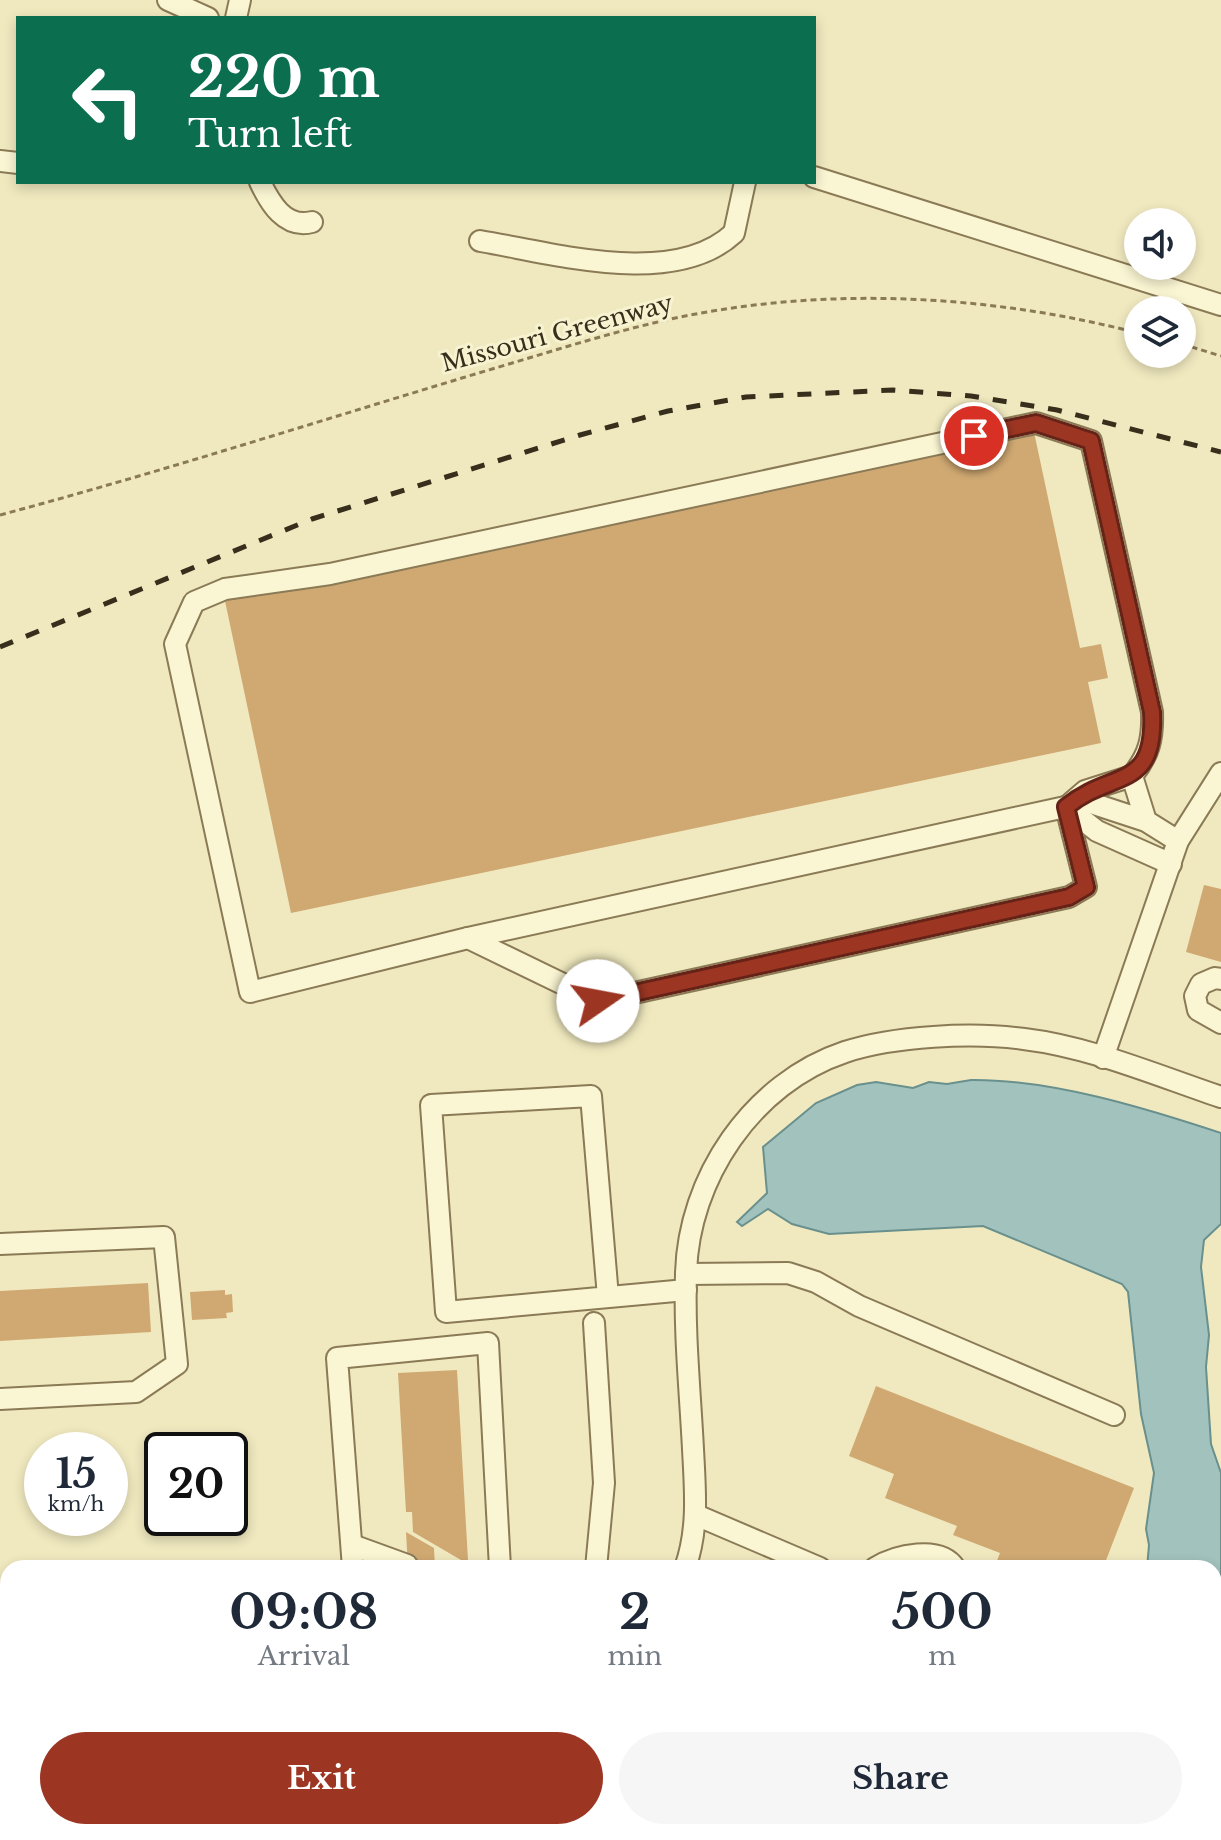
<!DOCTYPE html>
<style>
:root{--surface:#fff;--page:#f6f6f7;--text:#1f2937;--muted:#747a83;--accent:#9c3623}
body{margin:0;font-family:"Libre Baskerville",serif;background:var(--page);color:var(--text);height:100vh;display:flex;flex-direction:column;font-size:30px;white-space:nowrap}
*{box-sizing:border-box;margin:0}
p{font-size:26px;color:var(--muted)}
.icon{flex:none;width:44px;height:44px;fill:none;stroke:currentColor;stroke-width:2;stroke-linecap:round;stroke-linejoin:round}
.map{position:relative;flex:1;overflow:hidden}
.drawer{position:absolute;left:0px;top:1560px;width:1222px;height:280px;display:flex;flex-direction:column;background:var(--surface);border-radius:24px 24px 0 0;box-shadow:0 4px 12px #0003}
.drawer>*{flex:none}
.hud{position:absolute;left:16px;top:16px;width:800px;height:168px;border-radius:0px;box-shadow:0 4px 12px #0003;background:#0b6e4f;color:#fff;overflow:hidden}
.fabs{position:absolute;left:1124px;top:208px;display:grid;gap:16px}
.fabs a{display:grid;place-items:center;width:72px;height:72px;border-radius:50%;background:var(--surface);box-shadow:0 4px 12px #0003;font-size:40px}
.speed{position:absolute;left:24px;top:1432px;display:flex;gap:16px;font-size:40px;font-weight:700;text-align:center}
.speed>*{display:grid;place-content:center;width:104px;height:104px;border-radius:50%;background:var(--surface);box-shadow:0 4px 12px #0003;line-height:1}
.speed small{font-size:20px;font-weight:400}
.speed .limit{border:4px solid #111;border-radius:12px;background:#fff;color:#111}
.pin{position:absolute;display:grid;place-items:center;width:68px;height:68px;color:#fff;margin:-34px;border:4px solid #fff;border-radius:50%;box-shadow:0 2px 8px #0007}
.me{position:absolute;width:88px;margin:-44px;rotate:78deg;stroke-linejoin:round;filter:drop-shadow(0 0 6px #0008)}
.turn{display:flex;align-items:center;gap:28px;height:168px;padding:0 40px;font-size:36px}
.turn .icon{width:104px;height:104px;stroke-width:2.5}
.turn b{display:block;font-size:56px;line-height:68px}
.eta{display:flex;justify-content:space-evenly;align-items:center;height:136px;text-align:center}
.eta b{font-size:48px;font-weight:700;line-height:56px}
.cta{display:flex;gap:16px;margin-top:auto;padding:16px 40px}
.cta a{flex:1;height:92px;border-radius:48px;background:var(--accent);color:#fff;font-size:32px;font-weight:700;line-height:92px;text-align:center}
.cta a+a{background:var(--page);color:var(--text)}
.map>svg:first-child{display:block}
</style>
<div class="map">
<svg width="1221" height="1840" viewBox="0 0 1221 1840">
<rect width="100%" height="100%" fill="#f0e9bf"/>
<path fill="#a2c2be" stroke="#69908d" stroke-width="2" d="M971,1080C1051,1079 1145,1108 1221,1133V1224L1204,1240L1201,1267L1209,1335L1206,1367L1211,1444L1221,1473V1630L1214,1634V1568H1147L1149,1545L1146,1529L1154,1473L1141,1414L1128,1292L1122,1284L983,1226L829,1234L792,1224L768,1209L742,1226L737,1222L767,1193L763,1147L816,1103L857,1085L876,1082L913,1088L929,1082L947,1084Z"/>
<g fill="#d0a972">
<path d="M1034,432L1080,648L1101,644L1108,678L1088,682L1101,743L291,913L225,601Z"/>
<path d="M1204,885L1221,889V962L1186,952Z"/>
<path d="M148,1283L151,1332L0,1341V1291Z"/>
<path d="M225,1290V1295L232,1294L233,1312L226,1313L227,1318L192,1320L190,1292Z"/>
<path d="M457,1370L468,1560H461L413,1532L412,1512H406L398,1373Z"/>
<path d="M876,1386L1134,1488L1103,1568H994L1000,1553L953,1535L957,1526L885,1498L894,1474L849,1456Z"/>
<path d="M406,1532L434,1548L435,1568H408Z"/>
<path d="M648,1832H876L866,1840H638Z"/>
</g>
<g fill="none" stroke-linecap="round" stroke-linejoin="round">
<defs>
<g id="minor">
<path d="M168,0L208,18"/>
<path d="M236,18L240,0"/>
<path d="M0,161L18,163"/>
<path d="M814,177L1221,305"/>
<path d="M260,182C270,203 285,229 312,222"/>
<path d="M480,241C553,253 674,289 734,233L745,182"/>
<path d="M1071,803L1085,791L1132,776"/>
<path d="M1066,807L1097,831L1171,864"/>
<path d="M1146,821L1132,776C1149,755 1153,739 1152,712L1091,441L1036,423L330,574L225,589L194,602L175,644L250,992L468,938L1088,802L1146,821L1178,841"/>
<path d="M468,938L598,1001L1069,897L1086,887L1066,807"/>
<path d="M1221,979L1215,978L1201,984L1195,996L1198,1010L1221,1023"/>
<path d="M1103,1058L1178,841L1221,773"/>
<path d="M0,1244L164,1237L177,1364L136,1392L0,1399"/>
<path d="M686,1274L788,1273L816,1282L859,1306L1114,1415"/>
<path d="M608,1297L591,1096L431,1105L446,1312C526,1305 606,1298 686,1290"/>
<path d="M594,1323L604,1483L596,1568"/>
<path d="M696,1515L820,1568"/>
<path d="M352,1545L407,1565"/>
<path d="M353,1568L337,1358L488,1343L500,1568"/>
<path d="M685,1568C699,1529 695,1489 693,1449C690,1391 684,1332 686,1274C688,1179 752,1083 845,1052C894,1036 972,1032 1024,1039C1091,1047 1158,1076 1221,1097"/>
<path d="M875,1568C896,1555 940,1545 955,1568"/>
<path d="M470,1840L472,1832"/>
<path d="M546,1840L556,1832"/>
<path d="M921,1840L930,1832"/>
</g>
<g id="highway">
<path d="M1214,1707L1221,1702"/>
<path d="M1042,1840L1052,1832"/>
</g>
</defs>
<use href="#minor" stroke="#8a7a56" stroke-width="24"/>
<use href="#highway" stroke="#57472b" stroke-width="32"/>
<g stroke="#8a7a56" stroke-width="3" stroke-dasharray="6 4" stroke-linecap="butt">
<path d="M1182,344L1221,356"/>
<path d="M0,515C165,471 328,418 492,369C567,347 641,322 719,310C858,288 1002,298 1138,333"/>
</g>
<use href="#minor" stroke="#faf5d2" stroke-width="20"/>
<use href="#highway" stroke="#e5ba4a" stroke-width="28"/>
<path stroke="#382e1c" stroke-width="5" stroke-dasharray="14 14" stroke-linecap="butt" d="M0,647L312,519L580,435L668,411L746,397L893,390L971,396L1057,410L1221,452"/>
</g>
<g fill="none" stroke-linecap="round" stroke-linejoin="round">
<defs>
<path id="route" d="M598,1001L1069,897L1086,887L1066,807C1112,769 1156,792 1152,712L1091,441L1036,423L974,436"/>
</defs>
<use href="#route" stroke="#652317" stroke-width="20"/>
<use href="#route" stroke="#9c3623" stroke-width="14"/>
</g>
<g text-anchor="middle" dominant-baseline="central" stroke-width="6" stroke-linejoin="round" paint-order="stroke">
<g font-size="24" fill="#382e1c" stroke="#f7f2cf">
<text transform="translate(557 333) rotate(-15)">Missouri Greenway</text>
</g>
</g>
</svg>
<div class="fabs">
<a><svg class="icon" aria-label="sound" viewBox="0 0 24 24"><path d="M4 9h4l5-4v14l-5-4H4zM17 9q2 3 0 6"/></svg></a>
<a><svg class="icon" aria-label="layers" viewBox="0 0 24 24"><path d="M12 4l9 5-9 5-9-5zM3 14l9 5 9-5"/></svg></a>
</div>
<div class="speed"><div>15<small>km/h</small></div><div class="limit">20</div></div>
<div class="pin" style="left:974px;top:436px;background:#d93025"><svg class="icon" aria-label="arrive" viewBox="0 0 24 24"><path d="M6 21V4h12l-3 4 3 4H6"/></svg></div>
<svg class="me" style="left:598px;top:1001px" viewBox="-20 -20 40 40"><circle r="19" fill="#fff"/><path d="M0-13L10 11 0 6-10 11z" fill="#9c3623"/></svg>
<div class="hud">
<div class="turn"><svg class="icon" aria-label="left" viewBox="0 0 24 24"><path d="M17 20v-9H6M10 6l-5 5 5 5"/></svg><div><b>220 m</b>Turn left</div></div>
</div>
<section class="drawer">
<div class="eta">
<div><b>09:08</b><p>Arrival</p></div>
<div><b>2</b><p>min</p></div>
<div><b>500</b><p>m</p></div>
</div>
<div class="cta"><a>Exit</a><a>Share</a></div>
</section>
</div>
